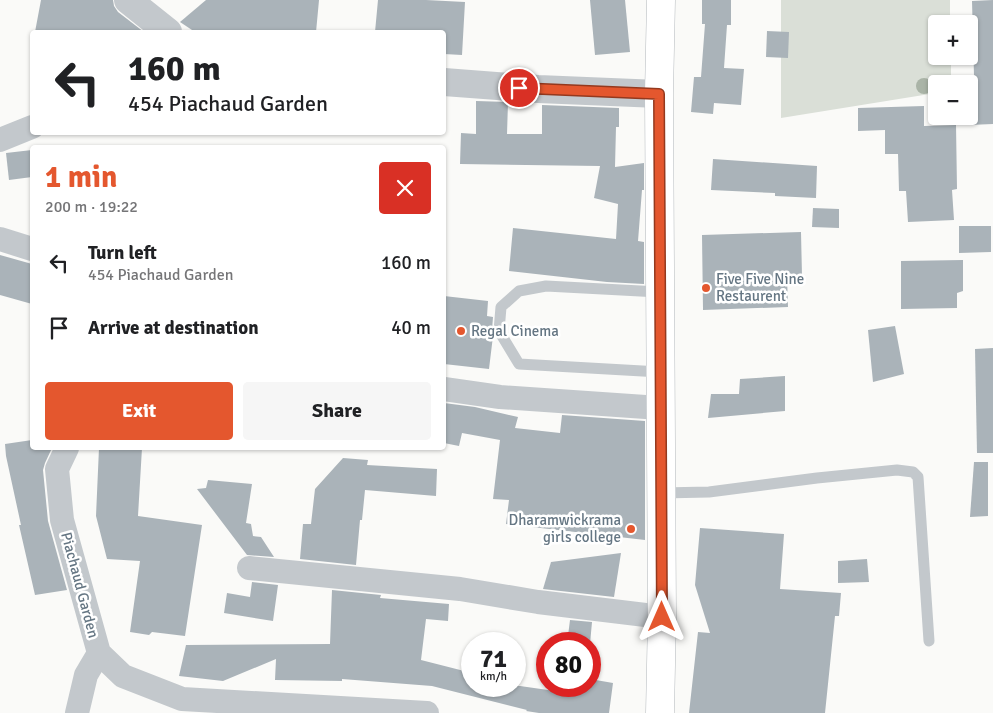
<!DOCTYPE html>
<meta charset="utf-8">
<style>
:root{--surface:#fff;--page:#f6f6f6;--text:#202124;--muted:#757577;--accent:#e4572e}
body{margin:0;font-family:Signika,sans-serif;background:var(--page);color:var(--text);height:100vh;display:flex;flex-direction:column;font-size:19px;white-space:nowrap}
*{box-sizing:border-box;margin:0}
p{font-size:16px;color:var(--muted)}
.icon{flex:none;width:28px;height:28px;fill:none;stroke:currentColor;stroke-width:2;stroke-linecap:round;stroke-linejoin:round}
.map{position:relative;flex:1;overflow:hidden}
.details{position:absolute;left:30px;top:145px;width:416px;height:305px;display:flex;flex-direction:column;background:var(--surface);border-radius:5px;box-shadow:0 1px 4px #0004}
.details>*{flex:none}
.guide{position:absolute;left:30px;top:30px;width:416px;height:105px;border-radius:5px;box-shadow:0 1px 4px #0004;background:#fff;color:var(--text);overflow:hidden}
.buttons{position:absolute;left:928px;top:15px;display:grid;gap:10px}
.buttons a{display:grid;place-items:center;width:50px;height:50px;border-radius:5px;background:var(--surface);box-shadow:0 1px 4px #0004;font-size:25px}
.speed{position:absolute;left:461px;top:632px;display:flex;gap:10px;font-size:25px;font-weight:700;text-align:center}
.speed>*{display:grid;place-content:center;width:65px;height:65px;border-radius:50%;background:var(--surface);box-shadow:0 1px 4px #0004;line-height:1}
.speed small{font-size:12px;font-weight:400}
.speed .limit{border:8px solid #d22;background:#fff;color:#111}
.pin{position:absolute;display:grid;place-items:center;width:42px;height:42px;color:#fff;margin:-21px;border:2px solid #fff;border-radius:50%;box-shadow:0 1px 5px #0007}
.me{position:absolute;width:55px;margin:-28px;rotate:0deg;stroke-linejoin:round;filter:drop-shadow(0 0 4px #0008)}
.turn{display:flex;align-items:center;gap:18px;height:105px;padding:0 15px;font-size:22px}
.turn .icon{width:65px;height:65px;stroke-width:2.5}
.turn b{display:block;font-size:35px;line-height:42px}
.round{display:grid;place-items:center;flex:none;width:52px;height:52px;border-radius:5px;background:var(--page)}
.overview{display:flex;align-items:center;justify-content:space-between;height:85px;padding:0 15px}
h1{font-size:30px;font-weight:800;line-height:38px;color:var(--accent)}
.button{display:flex;gap:10px;margin-top:auto;padding:10px 15px}
.button a{flex:1;height:58px;border-radius:5px;background:var(--accent);color:#fff;font-size:20px;font-weight:800;line-height:58px;text-align:center}
.button a+a{background:var(--page);color:var(--text)}
ul{padding:0;list-style:none}
li{display:flex;align-items:center;gap:15px;height:65px;padding:0 15px}
li div{flex:1}
li b{display:block;font-size:19px}
li em{font-style:normal}
.map>svg:first-child{display:block}
</style>
<div class="map">
<svg width="993" height="713" viewBox="0 0 993 713">
<rect width="100%" height="100%" fill="#fafaf8"/>
<path fill="#dadfd7" d="M781,0H950V24H936V56H951V84H936V93L781,118Z"/>
<g fill="#aab3b9">
<path d="M41,0H113L114,6L118,12L144,32H35Z"/>
<path d="M206,0H319L316,32H195L180,22Z"/>
<path d="M378,0H426L465,2L462,55L444,54V32H375Z"/>
<path d="M590,0H625L630,52L595,55Z"/>
<path d="M702,0H731V25H727L724,68L744,69L741,105L714,103L713,114L691,112L694,77H701L705,24H702Z"/>
<path d="M993,0V124L969,125L968,76H974L972,1Z"/>
<path d="M767,31L789,32L788,58L766,57Z"/>
<path d="M476,101L508,102L507,134H542V105L619,108V127H616L615,167L644,163V190H642L638,241L644,242V284L607,282L509,271L513,228L616,239L618,204L594,198L600,166L460,164L461,133L476,134Z"/>
<path d="M924,106V126L956,125L957,189L952,190L954,220L908,222L906,191H899L898,154H885V130L858,131V108Z"/>
<path d="M32,150V177L9,180L6,153Z"/>
<path d="M713,159L817,166L816,198L775,196V193L711,190Z"/>
<path d="M813,208L839,209V228L812,227Z"/>
<path d="M959,226H991V252L959,253Z"/>
<path d="M801,232L802,276H787L788,307L703,310L702,235Z"/>
<path d="M0,255L32,264V304L0,295Z"/>
<path d="M963,260V291L957,293V308L901,309V261Z"/>
<path d="M444,296L488,301L487,316L493,317L492,330L493,336L489,369L444,364Z"/>
<path d="M895,326L904,374L873,382L868,330Z"/>
<path d="M993,348V453H977L975,349Z"/>
<path d="M785,376V411L708,418L711,394H739L740,379Z"/>
<path d="M444,403L475,407L518,417L515,428L560,433L562,415L645,421V540L506,524L509,500L493,499L500,440L462,433L459,446L444,443Z"/>
<path d="M32,440V448H52L45,463L43,470L48,521L67,590L35,595L19,525H21L6,456L5,444Z"/>
<path d="M99,448H142L138,516L202,525L185,636L152,632L149,635L130,632L140,561L107,559L96,516Z"/>
<path d="M343,458L368,460L367,465L437,469L436,496L365,490L362,520H360L356,565L300,559L303,524H311L315,489Z"/>
<path d="M974,462H988V516L970,517Z"/>
<path d="M208,480L252,484L246,523L251,524L253,536L261,537L274,557L247,555L197,489L206,488Z"/>
<path d="M700,528L784,534L780,589L841,593L839,616H835L825,713H689L698,632L710,633L695,585Z"/>
<path d="M621,553L614,597L543,589L551,562Z"/>
<path d="M867,559L869,582L838,583V561Z"/>
<path d="M252,582L278,585L273,621L224,613L227,593L250,597Z"/>
<path d="M332,590L381,595L380,598L449,604L448,621L426,619L421,660L472,673V686H520L555,691L556,686H590V679L613,683L609,713H539L526,711L527,710L432,686L342,679V681L275,680L276,659L223,681L179,676L186,645L330,644Z"/>
<path d="M570,620L592,622L590,644H567Z"/>
</g>
<g fill="none" stroke-linecap="round" stroke-linejoin="round">
<defs>
<path id="trunk" d="M660,713L662,617L659,94L661,0"/>
</defs>
<use href="#trunk" stroke="#b4b9bd" stroke-width="29"/>
<g stroke="#c3c8cc" stroke-width="11">
<path d="M659,292L546,286L519,291L501,307L499,331L519,364L660,372"/>
<path d="M661,493L709,492L817,478L897,470L913,472L918,477L929,641"/>
</g>
<g stroke="#c3c8cc" stroke-width="24">
<path d="M0,140L32,127"/>
<path d="M0,239L32,249"/>
<path d="M444,389L500,397L660,408"/>
<path d="M67,448L57,469L62,520L99,653L123,676L182,699L427,713"/>
<path d="M249,568L460,589L538,602L662,617"/>
<path d="M77,713L86,675L99,653"/>
</g>
<g stroke="#c3c8cc" stroke-width="28">
<path d="M128,0L168,32"/>
<path d="M444,82L538,89L659,94"/>
</g>
<use href="#trunk" stroke="#fff" stroke-width="28"/>
</g>
<circle fill="#aab4a7" cx="924" cy="86" r="8"/>
<g fill="none" stroke-linecap="round" stroke-linejoin="round">
<defs>
<path id="route" d="M519,88L659,94L662,617"/>
</defs>
<use href="#route" stroke="#94391e" stroke-width="12"/>
<use href="#route" stroke="#e4572e" stroke-width="9"/>
</g>
<g fill="#e4572e" stroke="#fff" stroke-width="2">
<circle cx="706" cy="288" r="5"/>
<circle cx="461" cy="331" r="5"/>
<circle cx="631" cy="529" r="5"/>
</g>
<g text-anchor="middle" dominant-baseline="central" stroke-width="5" stroke-linejoin="round" paint-order="stroke">
<g font-size="15" fill="#657683" stroke="#fff" text-anchor="start">
<text x="716" y="279">Five Five Nine<tspan x="716" dy="17">Restaurent</tspan></text>
<text x="471" y="331">Regal Cinema</text>
<text x="621" y="520" text-anchor="end">Dharamwickrama<tspan x="621" dy="17">girls college</tspan></text>
</g>
<g font-size="15" fill="#657683" stroke="#fff">
<text transform="translate(80 585) rotate(75)">Piachaud Garden</text>
</g>
</g>
</svg>
<div class="buttons">
<a>+</a>
<a>−</a>
</div>
<div class="speed"><div>71<small>km/h</small></div><div class="limit">80</div></div>
<div class="pin" style="left:519px;top:88px;background:#d93025"><svg class="icon" aria-label="arrive" viewBox="0 0 24 24"><path d="M6 21V4h12l-3 4 3 4H6"/></svg></div>
<svg class="me" style="left:662px;top:617px" viewBox="-20 -20 40 40"><path d="M0-17L14 15 0 8-14 15z" fill="#e4572e" stroke="#fff" stroke-width="4"/></svg>
<div class="guide">
<div class="turn"><svg class="icon" aria-label="left" viewBox="0 0 24 24"><path d="M17 20v-9H6M10 6l-5 5 5 5"/></svg><div><b>160 m</b>454 Piachaud Garden</div></div>
</div>
<section class="details">
<div class="overview"><div><h1>1 min</h1><p>200 m · 19:22</p></div><a class="round" style="background:#d93025;color:#fff"><svg class="icon" aria-label="close" viewBox="0 0 24 24"><path d="M6 6l12 12M18 6L6 18"/></svg></a></div>
<ul>
<li><svg class="icon" aria-label="left" viewBox="0 0 24 24"><path d="M17 20v-9H6M10 6l-5 5 5 5"/></svg><div><b>Turn left</b><p>454 Piachaud Garden</p></div><em>160 m</em></li>
<li><svg class="icon" aria-label="arrive" viewBox="0 0 24 24"><path d="M6 21V4h12l-3 4 3 4H6"/></svg><div><b>Arrive at destination</b></div><em>40 m</em></li>
</ul>
<div class="button"><a>Exit</a><a>Share</a></div>
</section>
</div>
